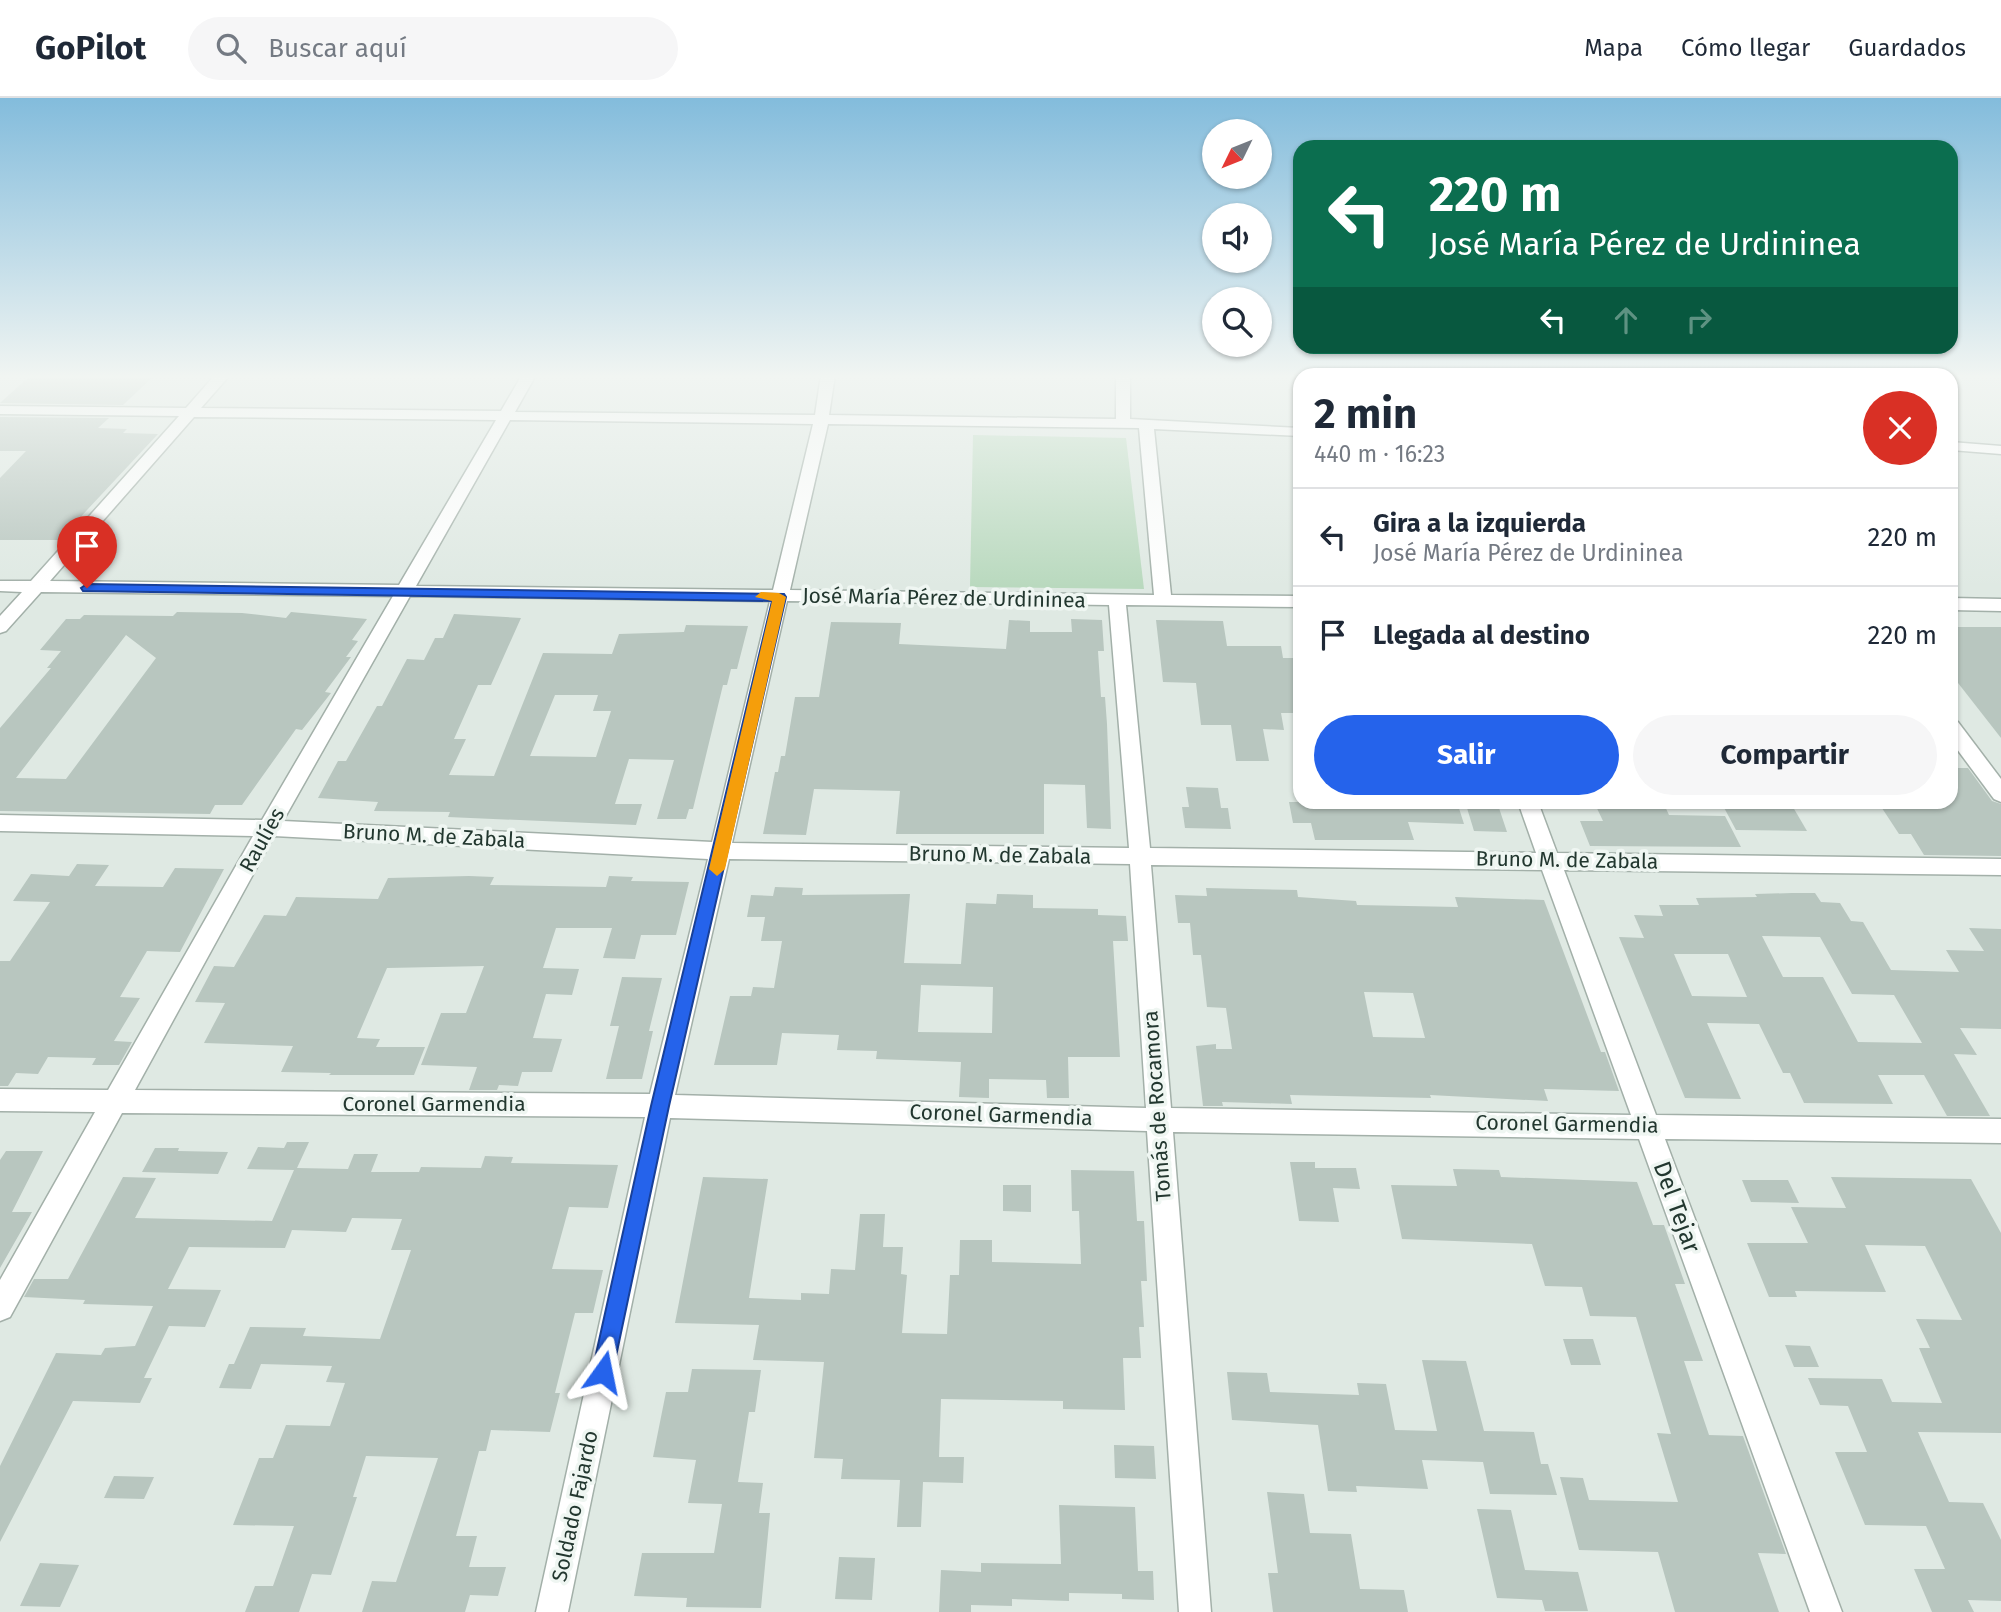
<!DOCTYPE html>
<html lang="es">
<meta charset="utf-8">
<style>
:root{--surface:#fff;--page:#f6f6f7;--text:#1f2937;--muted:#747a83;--line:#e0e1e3;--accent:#2563eb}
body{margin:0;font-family:"Fira Sans",sans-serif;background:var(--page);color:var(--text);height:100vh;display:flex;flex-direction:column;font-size:26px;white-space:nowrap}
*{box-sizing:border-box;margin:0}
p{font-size:23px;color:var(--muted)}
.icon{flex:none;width:38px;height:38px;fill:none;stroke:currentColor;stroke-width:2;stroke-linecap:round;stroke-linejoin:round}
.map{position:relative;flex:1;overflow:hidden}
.details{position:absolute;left:1293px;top:270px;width:665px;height:441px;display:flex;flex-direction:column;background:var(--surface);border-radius:21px;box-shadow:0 2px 5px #0004}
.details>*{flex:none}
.guide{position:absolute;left:1293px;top:42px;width:665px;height:214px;border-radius:21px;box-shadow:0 2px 5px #0004;background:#0b6e4f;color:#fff;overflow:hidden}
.needle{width:46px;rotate:227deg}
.buttons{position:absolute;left:1202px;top:21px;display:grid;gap:14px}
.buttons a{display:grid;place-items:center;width:70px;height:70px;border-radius:50%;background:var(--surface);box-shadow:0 2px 5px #0004;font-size:35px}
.pin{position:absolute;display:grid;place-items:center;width:60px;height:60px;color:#fff;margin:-72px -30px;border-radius:50% 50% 50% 0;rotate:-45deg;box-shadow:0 0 7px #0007}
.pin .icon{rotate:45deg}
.me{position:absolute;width:77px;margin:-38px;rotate:12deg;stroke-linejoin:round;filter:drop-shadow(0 0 5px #0008)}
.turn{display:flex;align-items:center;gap:24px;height:147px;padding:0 21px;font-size:32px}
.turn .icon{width:91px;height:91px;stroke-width:2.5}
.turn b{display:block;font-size:49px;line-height:60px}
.lanes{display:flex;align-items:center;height:66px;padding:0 21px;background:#0003;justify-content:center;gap:35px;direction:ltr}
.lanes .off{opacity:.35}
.round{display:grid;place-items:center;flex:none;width:74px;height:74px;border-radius:37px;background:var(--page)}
.headline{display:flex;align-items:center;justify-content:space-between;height:119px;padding:0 21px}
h1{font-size:42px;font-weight:700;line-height:52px}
.action{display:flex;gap:14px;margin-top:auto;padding:14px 21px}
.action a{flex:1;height:80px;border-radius:42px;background:var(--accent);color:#fff;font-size:28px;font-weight:700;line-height:80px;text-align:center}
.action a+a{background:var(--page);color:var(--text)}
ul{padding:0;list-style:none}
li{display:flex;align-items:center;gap:21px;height:98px;padding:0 21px;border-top:2px solid var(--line)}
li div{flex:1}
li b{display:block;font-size:26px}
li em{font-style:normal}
header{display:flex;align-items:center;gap:42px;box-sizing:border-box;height:98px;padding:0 35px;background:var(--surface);border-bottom:2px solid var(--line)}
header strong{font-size:33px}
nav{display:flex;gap:38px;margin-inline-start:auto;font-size:24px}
.search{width:490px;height:63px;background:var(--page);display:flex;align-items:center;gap:18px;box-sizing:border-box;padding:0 24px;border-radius:38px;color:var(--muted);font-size:26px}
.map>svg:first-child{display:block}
</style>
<header>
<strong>GoPilot</strong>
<div class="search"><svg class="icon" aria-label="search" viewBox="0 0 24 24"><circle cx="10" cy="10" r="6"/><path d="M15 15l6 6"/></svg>Buscar aquí</div>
<nav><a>Mapa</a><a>Cómo llegar</a><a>Guardados</a></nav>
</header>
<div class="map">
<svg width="2001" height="1514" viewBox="0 0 2001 1514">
<rect width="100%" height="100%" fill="#dfe9e3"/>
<path fill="#b9d9be" d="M973,337L1126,340L1144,491L970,489Z"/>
<g fill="#b8c6bf" fill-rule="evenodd">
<path d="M31,277H155L123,307L0,305Z"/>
<path d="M0,319L109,320L98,330L127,331L123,335L158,336L59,442H0V380L26,353H0Z"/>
<path d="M177,514L242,515L286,520L291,514L367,521L352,542L358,543L346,559H351L325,594L331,595L302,632L296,631L242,707H215L210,716L0,713V630L51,570H47L61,553L40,552L66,521H80L84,517L173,518ZM126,537L156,560L66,681L16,680Z"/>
<path d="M454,516L521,520L491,587H478L454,641H466L449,677L494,678L543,555L612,556L619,536L684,534L686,527L748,528L737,571H731L727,587H723L693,711H689L686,721H657L674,662L629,661L615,706H642L636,727L448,719L450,714L374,713L378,704L318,700L338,663H346L377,608H382L407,561L424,562L435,540H443ZM555,597H598L593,613H611L596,659L530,658Z"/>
<path d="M1071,521L1102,522L1104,553H1098L1101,599H1105L1107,626L1111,731L1087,730L1085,687L1044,686V736H896L900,693L814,691L806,737L763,736L775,674H778L781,658H785L795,599H819L831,524L901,525L899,546L1006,551L1009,522L1030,523V534H1072Z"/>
<path d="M1156,522L1223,523L1227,548H1281L1283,560H1300V615H1281L1284,632L1263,631L1269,663H1236L1231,627H1201L1196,585L1163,584Z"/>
<path d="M1951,529H2001V640L1951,576Z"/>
<path d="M1951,670H1968L1992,703L2001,706V758L1924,757L1911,736H1899L1878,704L1951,705Z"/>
<path d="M1186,689L1218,690L1221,710H1228L1231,731L1185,730L1182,709H1189Z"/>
<path d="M1289,704H1457L1464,726L1408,724L1414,742H1315L1311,725H1293Z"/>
<path d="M1594,704H1663L1669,717L1725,718L1741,749L1590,748L1580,723H1603Z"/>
<path d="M1721,704H1790L1807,733L1736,732Z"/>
<path d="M1467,710H1499L1507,734L1474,733Z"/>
<path d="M77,766L109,767L95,788L163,789L175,770L224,771L180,854L147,853L120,899L140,900L114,943L132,944L119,967H92L96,960L48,959L38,976L16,975L8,988H0V863H10L50,804L13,803L31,776L69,778Z"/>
<path d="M469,778L494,779L490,787L606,789L609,778L633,779L631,783L689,784L676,837H641L635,861L603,860L612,830H556L543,870L579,871L572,897L546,896L533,940L562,941L552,974H522L518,988L499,987L497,992H469L477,969L421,967L441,915H466L484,868L387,870L357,940L380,941L376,949H425L414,977H329L331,975L281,974L293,948L204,945L225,905L195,904L214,868L234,869L264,817L286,818L296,799L378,801L388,780Z"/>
<path d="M775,789L803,790L802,797L910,796L904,865L961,866L966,805L996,806L997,796L1033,797V810L1098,811V817L1126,818L1128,843H1113L1120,959H1068L1069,1000H1047L1046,982L989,981V1000L959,999L961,964L876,961L877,953L837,952L839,937L782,935L777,967H714L730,898H751L753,889L774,890L782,843H761L765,819H747L751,797L773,798ZM921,887L993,889L992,935L918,934Z"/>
<path d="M1206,790L1297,792L1298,799L1356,803L1357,807L1458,809L1455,799L1544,802L1601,954H1605L1619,993L1544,991L1548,1003L1430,997L1431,1000L1290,997L1292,1006L1222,1004L1223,1008H1203L1196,948L1216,946V951H1232L1226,910L1207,909L1201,857H1193L1190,825H1178L1175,797L1207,798ZM1364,894L1413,895L1425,940L1373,939Z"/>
<path d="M1792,795H1815L1821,804L1840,805L1851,823L1863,824L1891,872L1959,874L1946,852L1984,853L1969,830L2001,831V931L1960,930L1977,957L1954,956L1990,1018H1947L1924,977H1878L1893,1006L1804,1005L1790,975H1783L1759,926L1707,925L1741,1001L1685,1000L1619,839L1644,840L1634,817L1663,818L1659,807H1699L1696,800L1757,799L1755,796ZM1762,838L1820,839L1852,896L1894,897L1922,945L1858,944L1823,879H1783ZM1674,856H1728L1747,899L1692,898Z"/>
<path d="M622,879L662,880L649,933H653L642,981H606L619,928H610Z"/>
<path d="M287,1044H309L297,1070L348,1071L354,1056H378L371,1074H419L421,1069L481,1070L485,1058L513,1059L511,1065L618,1067L608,1110L569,1109L552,1171L603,1172L593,1215H575L555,1295H560L550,1334L491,1332L486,1353H479L456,1438H477L469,1469H506L498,1498L470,1497L465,1514H362L372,1483L396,1484L438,1360L366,1358L353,1399H357L331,1477L312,1476L299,1514H245L255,1488H273L294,1428L233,1427L259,1360H273L286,1327L330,1328L345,1285L326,1284L332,1268L261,1266L251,1291L219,1290L229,1266H234L250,1229L306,1230L303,1238L380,1241L411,1152H391L402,1121L352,1120L346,1134L292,1132L285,1150L189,1149L168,1191L221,1192L205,1229L169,1228L144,1280H152L140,1305L73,1303L0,1444V1368L56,1255L101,1257L105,1250L135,1248L153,1208L83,1206L85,1202L24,1199L34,1181H68L123,1079L156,1080L135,1120L272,1123L294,1072L247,1071L258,1049L284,1050Z"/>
<path d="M155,1050H179L178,1053L228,1054L218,1076L142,1074Z"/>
<path d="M6,1053H43L12,1114H32L0,1170V1062Z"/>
<path d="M1290,1064H1315V1070H1356L1360,1091L1333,1090L1339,1124L1299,1123Z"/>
<path d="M1453,1071L1499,1072L1501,1079L1637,1084L1653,1127H1664L1685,1186H1675L1703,1263H1684L1709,1337L1743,1338L1786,1456L1758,1455L1779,1514H1675L1658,1454L1579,1452L1560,1379L1583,1380L1589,1402L1678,1404L1657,1335L1671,1336L1636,1219L1590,1218L1582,1189L1545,1188L1532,1146L1402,1141L1391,1087L1457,1088Z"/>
<path d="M1071,1072L1134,1073L1137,1123H1144L1147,1183H1141L1144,1229H1139L1141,1260H1123L1125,1312L1063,1311V1303L941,1301L939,1359H964L963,1385L923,1384L921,1429H897L900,1382L841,1381L843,1361L814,1360L824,1264L753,1262L759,1227L675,1225L703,1079L768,1081L749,1200L801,1202V1195L829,1196L831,1171L855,1172L860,1116H885L883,1149H903L901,1176L907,1177L902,1235L947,1236L950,1177H959L960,1142H992V1164L1081,1166L1079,1113H1072Z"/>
<path d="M1831,1079L1971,1081L2001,1135V1335L1918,1334L1949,1404L1983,1405L2001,1442V1503L1968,1502L1974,1514H1932L1914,1471H1945L1926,1428L1865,1427L1835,1354H1867L1848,1308L1820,1307L1808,1280L1882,1281L1892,1304L1942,1305L1919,1250H1930L1916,1221L1962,1222L1925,1148L1865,1147L1886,1194L1795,1193L1797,1199H1769L1747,1145H1808L1791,1109L1846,1110Z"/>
<path d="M1742,1082H1788L1799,1105L1751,1104Z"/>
<path d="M1003,1087H1031V1114L1003,1113Z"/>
<path d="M1563,1241H1593L1601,1267H1571Z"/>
<path d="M1785,1247L1810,1248L1819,1269H1794Z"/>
<path d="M1422,1262L1466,1263L1484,1333L1534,1334L1541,1366H1548L1557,1397L1490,1396L1483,1364L1422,1362L1428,1391L1356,1388L1357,1394L1328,1393L1318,1327L1232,1322L1227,1274L1267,1275L1270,1294L1359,1297L1357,1285L1386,1286L1395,1332L1437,1333Z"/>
<path d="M692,1271L761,1272L755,1314H749L738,1384L763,1385L759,1415H770L761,1510L686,1509L687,1500L634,1498L642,1455H714L722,1406L688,1405L696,1362L653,1359L666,1294H688Z"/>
<path d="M1114,1347L1154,1348L1156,1381L1115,1380Z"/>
<path d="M114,1378L154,1379L144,1401L104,1400Z"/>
<path d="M1267,1394L1304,1396L1310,1435L1351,1436L1360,1491L1404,1492L1408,1514H1273L1268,1475H1278Z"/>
<path d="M1059,1407L1135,1409L1138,1473H1153L1154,1502L1122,1501V1496L1069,1495V1503L1012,1501V1508L971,1507V1514H939L941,1472L981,1474V1465L1061,1466Z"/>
<path d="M1477,1411L1511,1412L1525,1472L1578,1474L1588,1513H1545L1542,1502L1497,1500Z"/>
<path d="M839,1459L875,1460L872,1502L835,1501Z"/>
<path d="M40,1465L79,1467L60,1509L20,1508Z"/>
</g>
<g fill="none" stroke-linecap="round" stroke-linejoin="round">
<defs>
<g id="minor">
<path d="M215,277H230L201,310L501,313L522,277H536L515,314L815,317L821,277H835L829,317L1116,321V277H1130V321L1300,330V338L1154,331L1171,497L1300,498V509L1126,507L1150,750L1536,755L1518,704H1538L1557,755L2001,761V777L1564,772L1656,1017L2001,1021V1045L1665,1041L1842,1514H1810L1639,1041L1173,1034L1211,1514H1179L1147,1033L670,1020L568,1514H536L645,1019L122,1015L10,1219L0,1223V1182L95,1014L0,1013V991L108,992L253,738L0,733V717L262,722L393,498L41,494L6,533L0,535V518L22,494L0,493V483H31L179,318L0,316V308L186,310ZM194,319L496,322L399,487L50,483ZM510,322L813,326L773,492L416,488ZM828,326L1139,330L1154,497L790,492ZM410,498L770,503L712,744L283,723ZM787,503L1109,507L1129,750L732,745ZM274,738L708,761L650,996L135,992ZM729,761L1130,766L1146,1010L675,997ZM1151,767L1542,772L1631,1017L1171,1010Z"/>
<path d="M1951,344L2001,348V356L1951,352Z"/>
<path d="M1951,500L2001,501V513L1951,512Z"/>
<path d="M1951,622L1958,624L2001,681V704L1994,701L1951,643Z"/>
</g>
</defs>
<use href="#minor" stroke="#a3b0a9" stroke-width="3"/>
<use href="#minor" fill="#fff" fill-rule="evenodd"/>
</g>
<linearGradient id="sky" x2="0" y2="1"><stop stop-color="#83bcdc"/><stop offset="0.57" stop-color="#f1f5f2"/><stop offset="1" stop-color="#f1f5f2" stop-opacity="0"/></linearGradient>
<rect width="2001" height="489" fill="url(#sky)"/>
<path fill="#2563eb" stroke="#184099" stroke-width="2" d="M87,486L784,496L786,499L669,1008L611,1282L603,1285L595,1282L592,1274L651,1008L772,503L83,493L81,490Z"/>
<path fill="#f59e0b" d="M779,495L786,499L725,771L717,778L709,771L772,503L755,499L761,494Z"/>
<g text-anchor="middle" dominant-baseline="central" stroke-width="7" stroke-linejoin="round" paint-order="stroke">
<g font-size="21" fill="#22372f" stroke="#eff6f2">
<text transform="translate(944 500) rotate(1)">José María Pérez de Urdininea</text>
<text transform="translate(434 738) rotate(3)">Bruno M. de Zabala</text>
<text transform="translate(262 742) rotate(-61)">Raulíes</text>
<text transform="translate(1000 757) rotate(1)">Bruno M. de Zabala</text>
<text transform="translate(1567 762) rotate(1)">Bruno M. de Zabala</text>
<text x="434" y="1006">Coronel Garmendia</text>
<text transform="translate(1157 1008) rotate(-94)">Tomás de Rocamora</text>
<text transform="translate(1001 1017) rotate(2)">Coronel Garmendia</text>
<text transform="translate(1567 1026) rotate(1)">Coronel Garmendia</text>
<text transform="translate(575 1408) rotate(-78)">Soldado Fajardo</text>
</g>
<g font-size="24" fill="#22372f" stroke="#eff6f2">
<text transform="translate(1677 1109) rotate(70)">Del Tejar</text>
</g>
</g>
</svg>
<div class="buttons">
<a><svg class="needle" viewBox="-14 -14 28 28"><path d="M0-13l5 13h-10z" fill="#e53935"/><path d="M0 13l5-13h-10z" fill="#747a83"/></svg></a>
<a><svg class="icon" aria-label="sound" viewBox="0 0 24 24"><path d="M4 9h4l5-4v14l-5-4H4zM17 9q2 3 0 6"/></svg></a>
<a><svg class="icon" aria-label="search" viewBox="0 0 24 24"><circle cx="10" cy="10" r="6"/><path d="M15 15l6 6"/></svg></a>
</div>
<div class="pin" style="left:87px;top:490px;background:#d93025"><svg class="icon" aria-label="arrive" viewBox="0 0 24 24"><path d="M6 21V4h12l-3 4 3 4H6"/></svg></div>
<svg class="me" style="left:603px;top:1274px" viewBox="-20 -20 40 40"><path d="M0-17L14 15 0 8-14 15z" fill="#2563eb" stroke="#fff" stroke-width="4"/></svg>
<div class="guide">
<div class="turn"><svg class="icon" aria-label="left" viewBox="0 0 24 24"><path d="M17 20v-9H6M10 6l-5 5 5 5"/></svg><div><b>220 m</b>José María Pérez de Urdininea</div></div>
<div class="lanes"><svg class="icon" aria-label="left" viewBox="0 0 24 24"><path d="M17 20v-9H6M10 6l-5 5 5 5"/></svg><svg class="icon off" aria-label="ahead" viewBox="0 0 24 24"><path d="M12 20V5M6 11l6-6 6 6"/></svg><svg class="icon off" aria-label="right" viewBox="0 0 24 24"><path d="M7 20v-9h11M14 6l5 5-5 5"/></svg></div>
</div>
<section class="details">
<div class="headline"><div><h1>2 min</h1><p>440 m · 16:23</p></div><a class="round" style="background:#d93025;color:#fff"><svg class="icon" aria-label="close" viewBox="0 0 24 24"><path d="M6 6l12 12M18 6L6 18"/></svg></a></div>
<ul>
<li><svg class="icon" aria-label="left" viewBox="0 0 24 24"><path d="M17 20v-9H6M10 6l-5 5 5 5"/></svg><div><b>Gira a la izquierda</b><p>José María Pérez de Urdininea</p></div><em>220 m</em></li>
<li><svg class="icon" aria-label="arrive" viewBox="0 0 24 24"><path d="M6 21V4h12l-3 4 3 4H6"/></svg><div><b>Llegada al destino</b></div><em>220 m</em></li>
</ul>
<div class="action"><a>Salir</a><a>Compartir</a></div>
</section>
</div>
